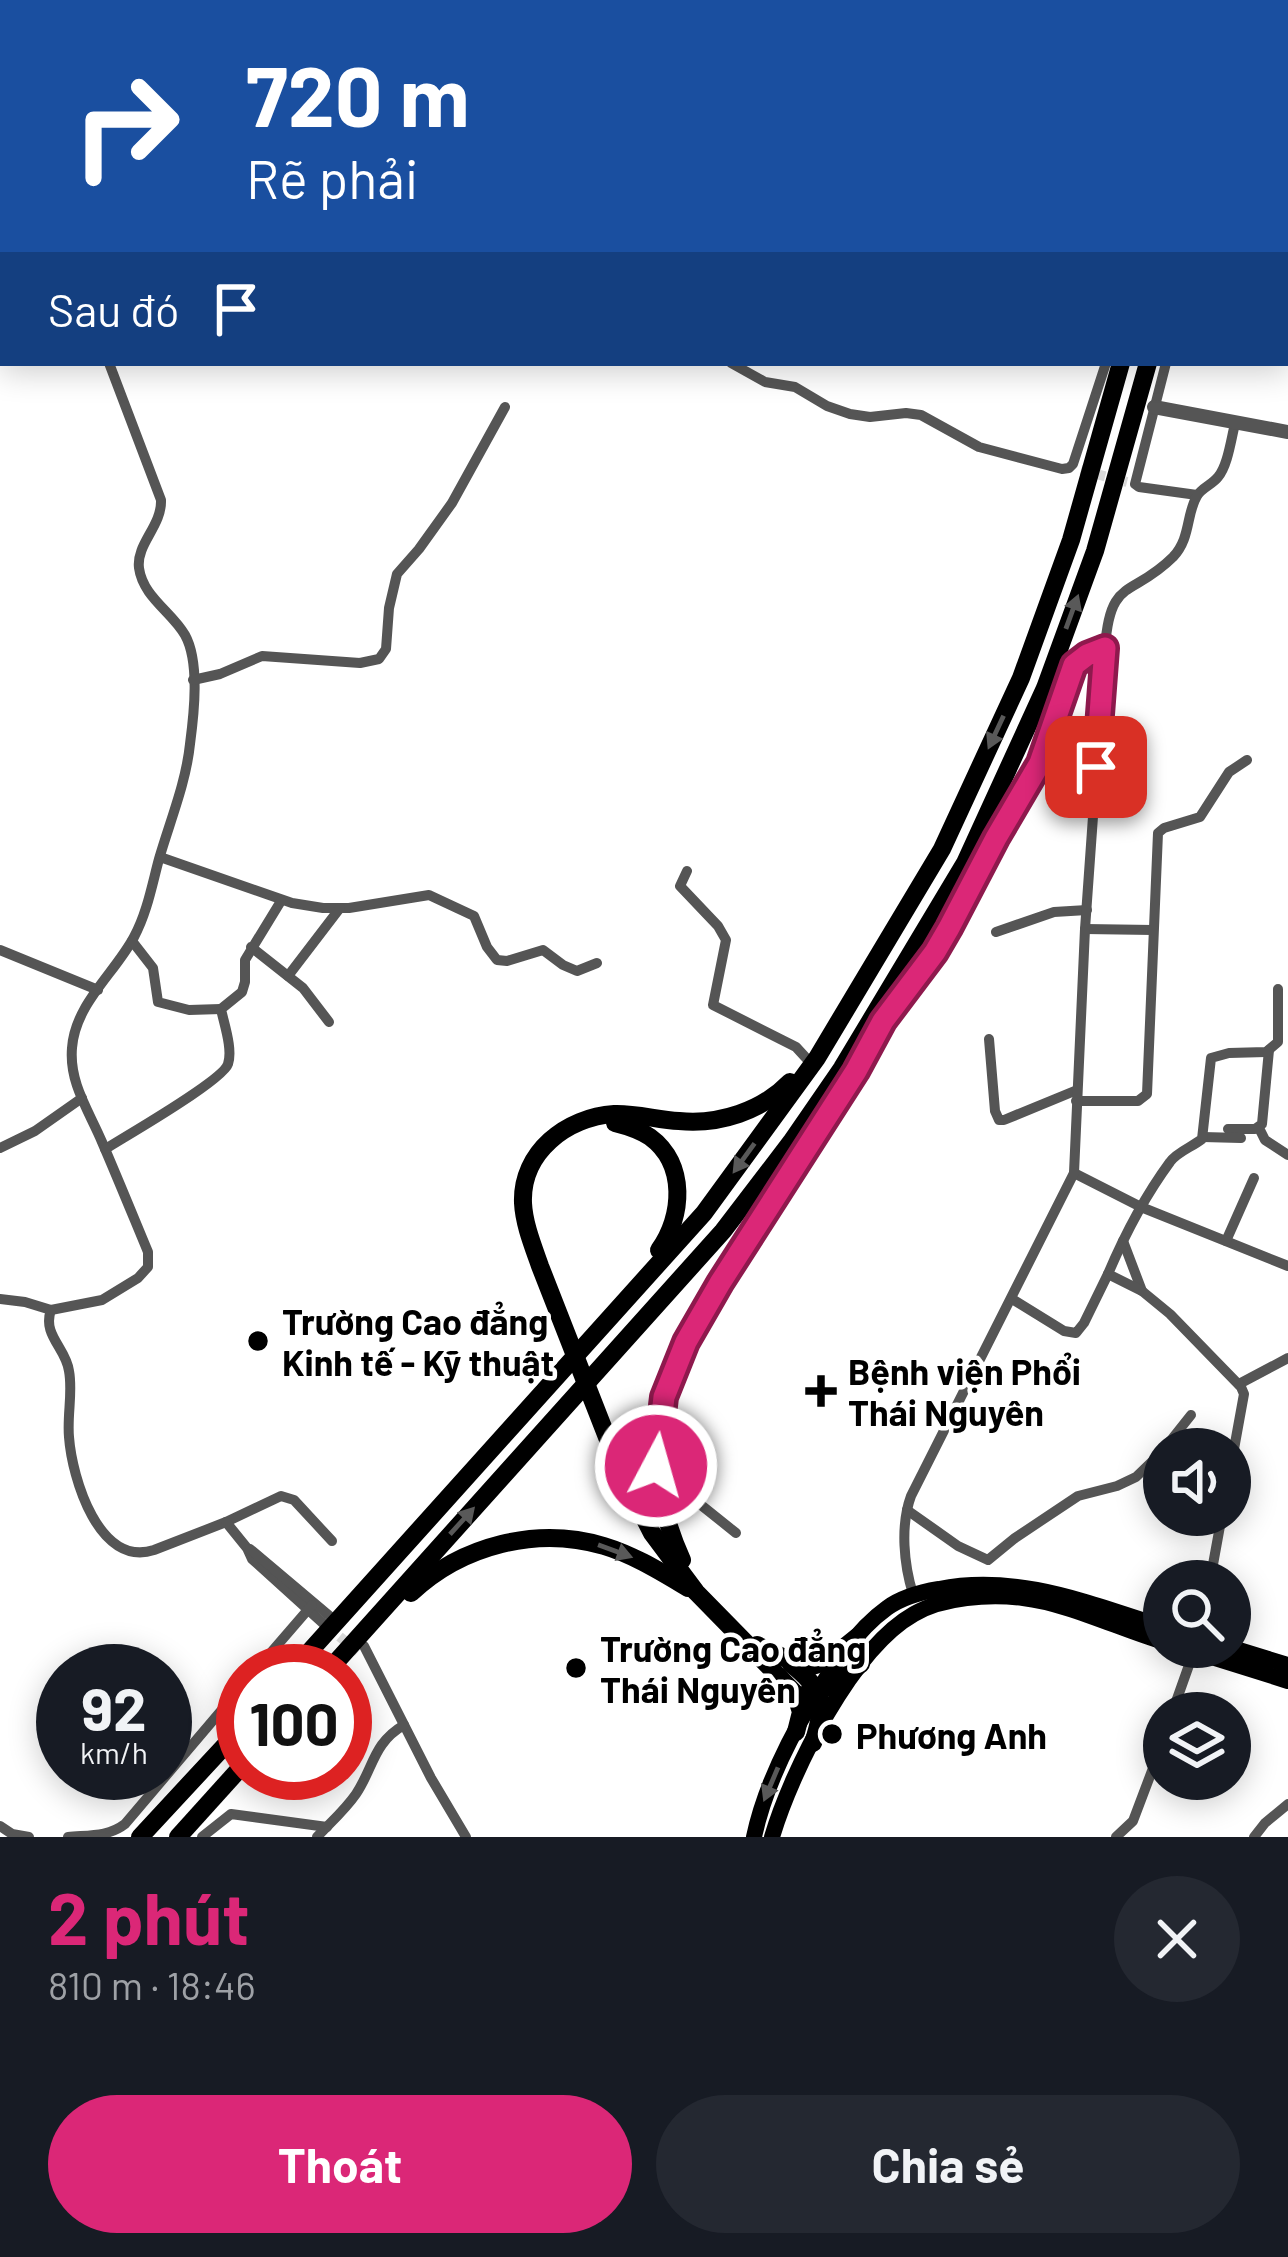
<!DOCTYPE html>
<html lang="vi">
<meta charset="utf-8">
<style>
:root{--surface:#171b24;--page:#242831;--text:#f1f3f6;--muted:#9ea1a6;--accent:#db2777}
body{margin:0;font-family:Barlow,sans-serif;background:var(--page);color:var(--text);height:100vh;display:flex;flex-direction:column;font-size:45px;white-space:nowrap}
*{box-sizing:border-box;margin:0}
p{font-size:39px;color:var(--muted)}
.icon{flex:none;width:66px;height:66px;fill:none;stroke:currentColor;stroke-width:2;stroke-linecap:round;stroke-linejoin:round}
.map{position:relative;height:1837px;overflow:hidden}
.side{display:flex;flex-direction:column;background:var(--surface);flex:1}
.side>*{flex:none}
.banner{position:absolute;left:0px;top:0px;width:1290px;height:366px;box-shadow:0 6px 30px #0003;background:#1a4fa0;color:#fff;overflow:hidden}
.tools{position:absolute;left:1143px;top:1428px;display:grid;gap:24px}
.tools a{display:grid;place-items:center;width:108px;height:108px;border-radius:50%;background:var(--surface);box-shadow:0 6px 30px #0003;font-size:60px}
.speed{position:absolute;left:36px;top:1644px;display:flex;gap:24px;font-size:60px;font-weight:700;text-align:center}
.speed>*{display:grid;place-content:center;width:156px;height:156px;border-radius:50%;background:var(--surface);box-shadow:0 6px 30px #0003;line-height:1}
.speed small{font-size:30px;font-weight:400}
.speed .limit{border:18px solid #d22;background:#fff;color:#111}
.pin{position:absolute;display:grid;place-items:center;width:102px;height:102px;color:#fff;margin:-51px;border-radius:24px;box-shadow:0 6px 18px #0006}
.me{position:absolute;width:132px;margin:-66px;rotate:6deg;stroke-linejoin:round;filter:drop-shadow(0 0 9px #0008)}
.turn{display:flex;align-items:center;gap:42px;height:252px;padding:0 48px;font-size:54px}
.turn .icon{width:156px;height:156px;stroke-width:2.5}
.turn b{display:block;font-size:84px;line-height:102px}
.then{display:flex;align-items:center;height:114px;padding:0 48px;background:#0003;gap:24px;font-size:45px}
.round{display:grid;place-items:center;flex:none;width:126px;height:126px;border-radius:63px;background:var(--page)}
.headline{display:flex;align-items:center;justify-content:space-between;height:204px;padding:0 48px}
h1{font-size:72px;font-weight:700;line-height:90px;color:var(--accent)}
.cta{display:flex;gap:24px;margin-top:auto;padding:24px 48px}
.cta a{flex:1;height:138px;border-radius:72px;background:var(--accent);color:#fff;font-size:48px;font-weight:700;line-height:138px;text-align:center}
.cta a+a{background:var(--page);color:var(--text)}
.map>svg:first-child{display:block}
</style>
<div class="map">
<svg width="1288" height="1837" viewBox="0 0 1288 1837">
<rect width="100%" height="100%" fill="#fff"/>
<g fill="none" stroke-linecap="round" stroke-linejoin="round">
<g stroke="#d9d9d9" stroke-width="10" stroke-dasharray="10 5" stroke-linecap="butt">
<path d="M1081,470L1127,482"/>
<path d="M328,1627L358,1652"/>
</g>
<g stroke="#555" stroke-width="10">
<path d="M169,0L172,3"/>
<path d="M393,0L399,3"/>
<path d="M820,0L821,3"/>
<path d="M44,3V0"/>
<path d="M332,3L334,0"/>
<path d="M491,3L492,0"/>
<path d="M658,3L659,0"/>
<path d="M734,3L735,0"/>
<path d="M1059,3L1060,0"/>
<path d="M1192,3L1193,0"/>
<path d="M1287,85H1288"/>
<path d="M0,331L3,330"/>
<path d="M109,363L161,500C162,526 136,544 139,568C143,597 172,612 185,635C200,662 194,714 190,744C186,783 170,821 159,859C152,885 147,913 134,937C115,973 75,1004 72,1048C69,1083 89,1111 102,1142C118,1179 133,1216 148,1252V1267L138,1278L102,1300L51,1310C42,1335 66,1348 69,1371C73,1392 67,1415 69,1437C72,1478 99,1568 154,1550L226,1522L281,1496L294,1500L332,1541"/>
<path d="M731,363L765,382L795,387L827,406L850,414L870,417L906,413L921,415L979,447L1062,469L1069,468L1073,464L1106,363"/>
<path d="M1166,363L1135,484L1139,487L1197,495"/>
<path d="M193,680L220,674L262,656L360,663L379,659L386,649L389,608L397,574L419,549L452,503L505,407"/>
<path d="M160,857L292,903L323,908H349L429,895L474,916L487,947L497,960L507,961L543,950L563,965L577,971L597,963"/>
<path d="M687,871L680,886L718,926L726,940L713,1005L796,1047L807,1059"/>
<path d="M1085,929L1153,930"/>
<path d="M996,932L1054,912L1087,910"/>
<path d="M132,941L153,968L158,1002L189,1010L221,1009"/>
<path d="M251,947L303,988L329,1022"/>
<path d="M0,950L98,990"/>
<path d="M288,976L340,908"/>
<path d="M883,1021L935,952L996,838L1034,774L1074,665L1086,655L1105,648"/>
<path d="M989,1039L995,1111L999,1120H1004L1077,1090"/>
<path d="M1076,1101H1138L1147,1094L1158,833L1164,828L1200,817L1229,772L1247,760"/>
<path d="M1259,1128L1265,1140L1288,1155"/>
<path d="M1228,1129H1255L1262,1124L1269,1050"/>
<path d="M1203,1137L1241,1138"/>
<path d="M0,1148L35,1131L82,1098"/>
<path d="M105,1149C125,1137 223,1080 228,1064C233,1049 224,1024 221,1009L242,992L245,982V960L281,901"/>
<path d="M1074,1173L1141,1207L1288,1266"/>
<path d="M1123,1241L1142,1291"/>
<path d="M1226,1241L1254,1178"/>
<path d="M0,1299L25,1302L51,1310"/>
<path d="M1012,1299L1064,1331L1076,1333L1084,1323L1108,1274"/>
<path d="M1239,1384L1288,1358"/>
<path d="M1164,1449L1191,1415"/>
<path d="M1230,1471L1244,1394L1241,1387L1170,1314L1142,1291L1108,1274C1125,1234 1145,1196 1170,1162C1177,1152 1192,1147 1202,1139L1211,1058L1229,1053L1266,1052L1278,1042V989"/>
<path d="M660,1489L691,1497L736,1533"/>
<path d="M907,1510L958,1546L988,1560L1015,1538L1078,1496L1117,1486L1136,1477L1164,1450"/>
<path d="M226,1522L247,1548L252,1559L325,1625"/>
<path d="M250,1549L332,1618"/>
<path d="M1210,1581L1222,1515"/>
<path d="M913,1594C904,1565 900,1526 911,1496L1074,1173L1085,929L1105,648C1110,576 1132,598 1173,557C1191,538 1186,514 1197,496C1201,488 1213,484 1218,477C1228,465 1231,439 1235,424"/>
<path d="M364,1646L431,1778L466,1837"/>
<path d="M255,1671L312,1605"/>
<path d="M1172,1713L1194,1651"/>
<path d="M0,1826L12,1834L29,1837"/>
<path d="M68,1837C89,1835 108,1837 125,1824L243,1685"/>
<path d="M202,1837L231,1814L327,1827"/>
<path d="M317,1837C330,1823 345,1810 356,1794C374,1767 373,1743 404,1725"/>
<path d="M1116,1837L1133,1821L1164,1739"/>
<path d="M1254,1837L1265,1823L1288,1804"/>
</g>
<path stroke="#555" stroke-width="14" d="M1154,407L1288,432"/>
<g stroke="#000" stroke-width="16">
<path d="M1180,1647L1288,1681"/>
<path d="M1229,1647L1288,1665"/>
<path d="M754,1837C764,1789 787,1743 812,1701C832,1668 855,1631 887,1608C902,1597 921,1592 939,1589C1017,1573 1090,1604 1164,1627"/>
<path d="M772,1837C792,1770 852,1649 914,1614C943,1597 989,1594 1023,1598C1067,1603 1120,1629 1164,1642"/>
</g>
<g stroke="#000" stroke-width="18">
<path d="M1210,3V0"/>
<path d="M1236,3L1237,0"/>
<path d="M790,1082C762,1111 719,1125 679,1121C658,1120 635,1113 614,1114C567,1117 521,1152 523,1203C524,1224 533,1246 540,1266L621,1473L652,1533L696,1592L795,1693L801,1712L796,1732"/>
<path d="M615,1123C627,1126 640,1130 650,1137C687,1164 683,1217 659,1250"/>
<path d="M682,1560C658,1507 651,1456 664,1399C677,1343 728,1271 760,1222C798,1164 837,1104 871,1043"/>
<path d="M411,1593C462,1545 537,1526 604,1546C634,1555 661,1572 688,1588"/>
<path d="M757,1645L806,1668L826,1662L857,1637"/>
<path d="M791,1664C824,1689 826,1705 813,1743"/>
<path d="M292,1671L704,1213L817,1058L942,849L1021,678L1071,540L1121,363"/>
<path d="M328,1671L723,1231L791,1142L842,1068L965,863L1045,688L1095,551L1148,363"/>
<path d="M809,1691C829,1692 846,1676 861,1664"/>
<path d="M140,1837L243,1726"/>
<path d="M178,1837L243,1765"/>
</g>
</g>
<defs><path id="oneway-solid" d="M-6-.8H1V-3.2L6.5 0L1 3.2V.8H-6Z" transform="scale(3)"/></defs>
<g fill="#595959">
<use href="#oneway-solid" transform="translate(1072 612) rotate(-70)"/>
<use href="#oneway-solid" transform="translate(996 732) rotate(115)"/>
<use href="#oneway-solid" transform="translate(744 1158) rotate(126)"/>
<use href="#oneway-solid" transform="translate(462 1521) rotate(-48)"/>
<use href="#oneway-solid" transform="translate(615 1551) rotate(20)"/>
<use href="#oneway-solid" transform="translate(771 1784) rotate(113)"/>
</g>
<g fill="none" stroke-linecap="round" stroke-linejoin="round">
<defs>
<path id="route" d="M656,1466L664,1397L686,1342L720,1283L856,1071L883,1021L935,952L949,928L996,838L1040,763L1074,665L1087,655L1105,648L1096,767"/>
</defs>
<use href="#route" stroke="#8e194d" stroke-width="30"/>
<use href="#route" stroke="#db2777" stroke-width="21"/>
</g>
<g fill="#000" stroke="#fff" stroke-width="4.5">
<circle cx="258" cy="1341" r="12"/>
<path d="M815 1373h12v12h12v12h-12v12h-12v-12h-12v-12h12z"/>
<circle cx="576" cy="1668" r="12"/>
<circle cx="832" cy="1734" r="12"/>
</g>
<g text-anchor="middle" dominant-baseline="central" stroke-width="9" stroke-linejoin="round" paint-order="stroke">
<g font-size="36" font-weight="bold" fill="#000" stroke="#fff" text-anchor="start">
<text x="282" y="1320">Trường Cao đẳng<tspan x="282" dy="41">Kinh tế - Kỹ thuật</tspan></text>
<text x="848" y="1370">Bệnh viện Phổi<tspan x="848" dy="41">Thái Nguyên</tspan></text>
<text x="600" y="1647">Trường Cao đẳng<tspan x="600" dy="41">Thái Nguyên</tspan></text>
<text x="856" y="1734">Phương Anh</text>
</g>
</g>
</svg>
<div class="tools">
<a><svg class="icon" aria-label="sound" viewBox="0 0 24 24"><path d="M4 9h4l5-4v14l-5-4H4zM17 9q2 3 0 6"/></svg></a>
<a><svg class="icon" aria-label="search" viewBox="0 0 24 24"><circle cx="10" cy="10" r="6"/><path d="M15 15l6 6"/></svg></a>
<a><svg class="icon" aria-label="layers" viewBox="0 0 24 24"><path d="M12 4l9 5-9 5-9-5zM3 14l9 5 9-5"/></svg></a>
</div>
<div class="speed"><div>92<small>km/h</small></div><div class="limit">100</div></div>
<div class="pin" style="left:1096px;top:767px;background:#d93025"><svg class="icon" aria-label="arrive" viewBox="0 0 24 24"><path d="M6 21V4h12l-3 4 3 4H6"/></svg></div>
<svg class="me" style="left:656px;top:1466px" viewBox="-20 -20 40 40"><circle r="17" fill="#db2777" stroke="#fff" stroke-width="3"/><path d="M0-11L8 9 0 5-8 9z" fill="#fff"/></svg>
<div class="banner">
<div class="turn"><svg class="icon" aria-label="right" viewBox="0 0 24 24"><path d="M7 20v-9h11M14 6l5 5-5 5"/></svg><div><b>720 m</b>Rẽ phải</div></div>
<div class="then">Sau đó<svg class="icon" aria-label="arrive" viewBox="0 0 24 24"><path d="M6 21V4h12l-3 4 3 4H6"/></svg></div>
</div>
</div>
<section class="side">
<div class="headline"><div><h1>2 phút</h1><p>810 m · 18:46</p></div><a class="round"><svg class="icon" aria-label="close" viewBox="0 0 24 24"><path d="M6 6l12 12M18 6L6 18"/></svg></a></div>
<div class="cta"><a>Thoát</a><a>Chia sẻ</a></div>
</section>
